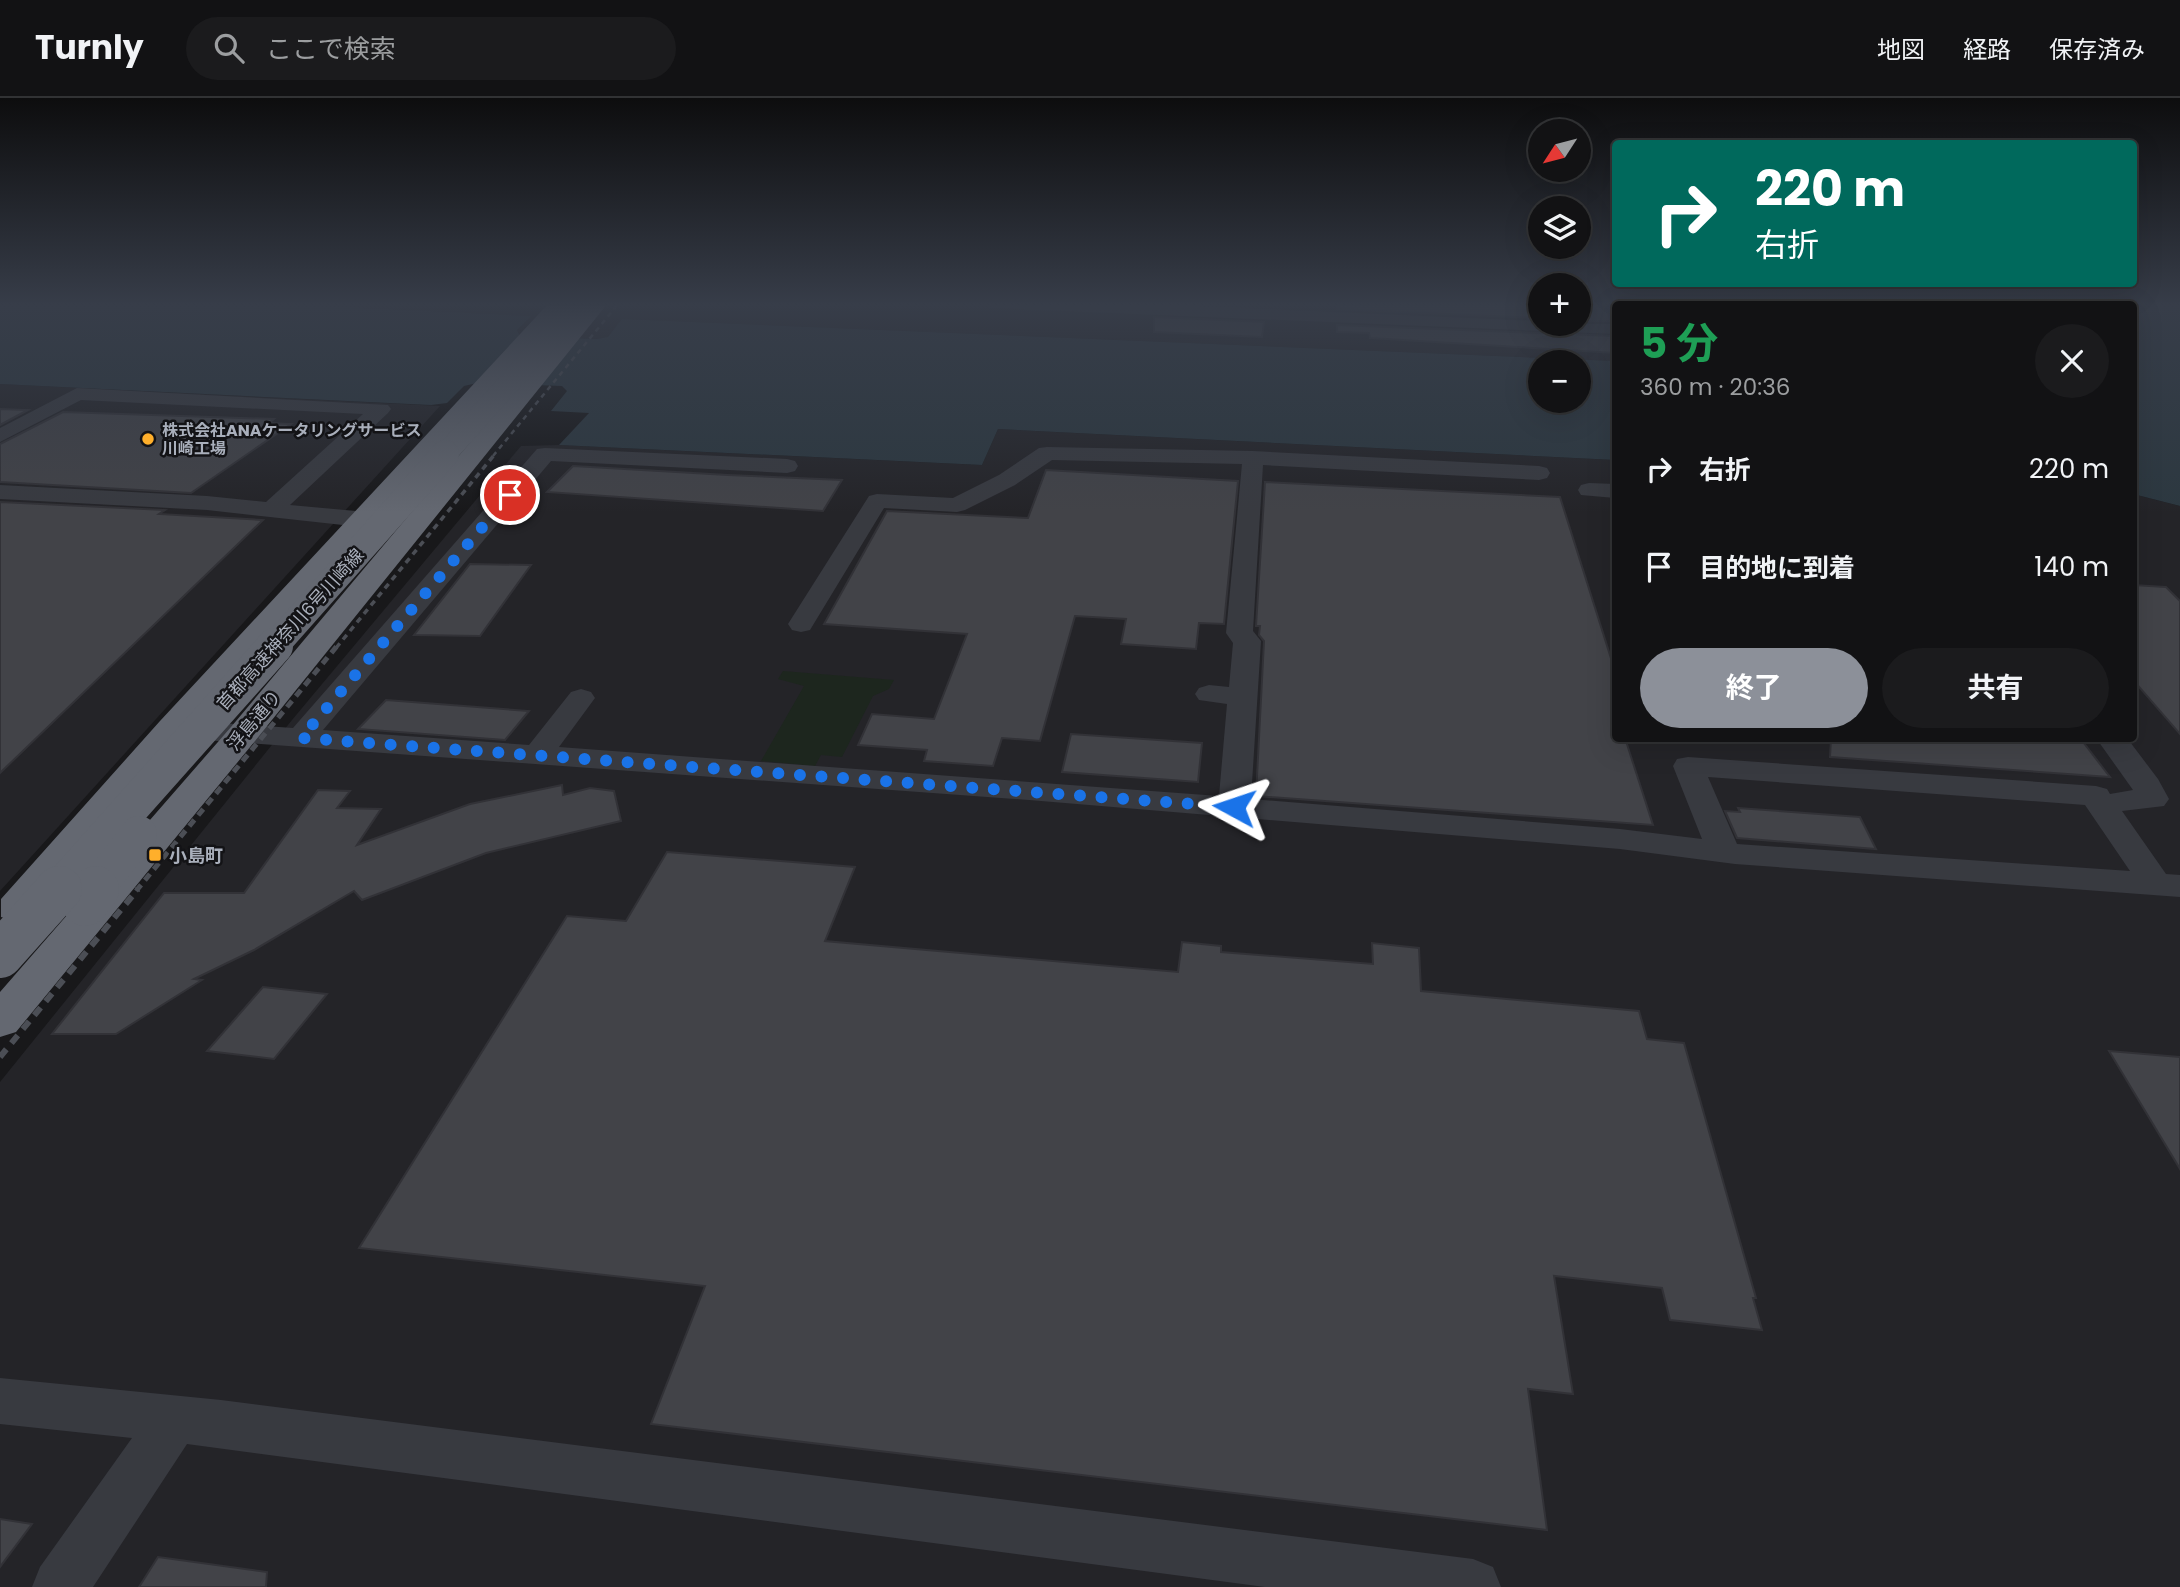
<!DOCTYPE html>
<html lang="ja">
<meta charset="utf-8">
<style>
:root{--surface:#121214;--page:#1b1b1d;--text:#f1f3f6;--muted:#9c9ea0;--line:#313234;--accent:#8c9099}
body{margin:0;font-family:Poppins,"Noto Sans JP",sans-serif;background:var(--page);color:var(--text);height:100vh;display:flex;flex-direction:column;font-size:26px;white-space:nowrap}
*{box-sizing:border-box;margin:0}
p{font-size:23px;color:var(--muted)}
.icon{flex:none;width:38px;height:38px;fill:none;stroke:currentColor;stroke-width:2;stroke-linecap:round;stroke-linejoin:round}
.map{position:relative;flex:1;overflow:hidden}
.side{position:absolute;left:1612px;top:203px;width:525px;height:441px;display:flex;flex-direction:column;background:var(--surface);border-radius:7px;box-shadow:0 7px 28px #0002,0 0 0 2px var(--line)}
.side>*{flex:none}
.hud{position:absolute;left:1612px;top:42px;width:525px;height:147px;border-radius:7px;box-shadow:0 7px 28px #0002,0 0 0 2px var(--line);background:#00695c;color:#fff;overflow:hidden}
.needle{width:46px;rotate:234deg}
.fabs{position:absolute;left:1528px;top:21px;display:grid;gap:14px}
.fabs a{display:grid;place-items:center;width:63px;height:63px;border-radius:50%;background:var(--surface);box-shadow:0 7px 28px #0002,0 0 0 2px var(--line);font-size:35px}
.pin{position:absolute;display:grid;place-items:center;width:60px;height:60px;color:#fff;margin:-30px;border:4px solid #fff;border-radius:50%;box-shadow:0 2px 7px #0007}
.me{position:absolute;width:77px;margin:-38px;rotate:275deg;stroke-linejoin:round;filter:drop-shadow(0 0 5px #0008)}
.turn{display:flex;align-items:center;gap:24px;height:147px;padding:0 28px;font-size:32px}
.turn .icon{width:91px;height:91px;stroke-width:2.5}
.turn b{display:block;font-size:49px;line-height:60px}
.round{display:grid;place-items:center;flex:none;width:74px;height:74px;border-radius:37px;background:var(--page)}
.summary{display:flex;align-items:center;justify-content:space-between;height:119px;padding:0 28px}
h1{font-size:42px;font-weight:700;line-height:52px;color:#1e9e55}
.action{display:flex;gap:14px;margin-top:auto;padding:14px 28px}
.action a{flex:1;height:80px;border-radius:42px;background:var(--accent);color:#fff;font-size:28px;font-weight:700;line-height:80px;text-align:center}
.action a+a{background:var(--page);color:var(--text)}
ul{padding:0;list-style:none}
li{display:flex;align-items:center;gap:21px;height:98px;padding:0 28px}
li div{flex:1}
li b{display:block;font-size:26px}
li em{font-style:normal}
header{display:flex;align-items:center;gap:42px;box-sizing:border-box;height:98px;padding:0 35px;background:var(--surface);border-bottom:2px solid var(--line)}
header strong{font-size:33px}
nav{display:flex;gap:38px;margin-inline-start:auto;font-size:24px}
.search{width:490px;height:63px;background:var(--page);display:flex;align-items:center;gap:18px;box-sizing:border-box;padding:0 24px;border-radius:38px;color:var(--muted);font-size:26px}
.map>svg:first-child{display:block}
</style>
<header>
<strong>Turnly</strong>
<div class="search"><svg class="icon" aria-label="search" viewBox="0 0 24 24"><circle cx="10" cy="10" r="6"/><path d="M15 15l6 6"/></svg>ここで検索</div>
<nav><a>地図</a><a>経路</a><a>保存済み</a></nav>
</header>
<div class="map">
<svg width="2180" height="1489" viewBox="0 0 2180 1489">
<rect width="100%" height="100%" fill="#18181a"/>
<g fill="#242428">
<path d="M260,205H1540V226H1578L1579,205H1998L1615,206V263L623,221L608,240L597,241L520,238L517,232L530,218Z"/>
<path d="M0,286L440,308L0,793Z"/>
<path d="M998,331L1615,362V640H2133V396L2180,408V1489H0V984L292,622L521,348L559,347L982,367Z"/>
</g>
<g fill="#1d261e">
<path d="M351,205H532L524,213Z"/>
<path d="M783,573L894,582L889,591L873,598L842,659L821,657L815,668L761,663L804,588L778,581Z"/>
</g>
<g fill="#2c3840" fill-rule="evenodd">
<path d="M0,205H260L531,218L517,232L520,238L597,241L608,239L622,221L1615,263V362L998,331L982,367L559,347L589,315L551,313L567,293L562,288L477,285L464,288L447,305L431,307L0,286ZM1540,264H1578V303H1540Z"/>
<path d="M2180,205V408L2133,396V206H1998Z"/>
</g>
<g fill="#424348" stroke="#323237" stroke-width="2">
<path d="M1337,205H1540V220L1337,211Z"/>
<path d="M1578,205H1603L1611,223H1578Z"/>
<path d="M1154,219L1264,224L1262,239L1154,234Z"/>
<path d="M1337,227L1615,238V255L1370,240L1369,235L1337,234Z"/>
<path d="M0,311L28,312L0,327Z"/>
<path d="M63,314L274,321L269,325L291,326L191,395L0,384V346Z"/>
<path d="M573,368L728,377L842,382L823,413L547,394Z"/>
<path d="M1046,372L1238,383L1224,526L1199,525L1196,551L1121,546L1126,521L1075,518L1040,643L1002,640L993,668L924,663L927,652L858,647L872,616L934,621L967,536L824,526L887,413L1028,420Z"/>
<path d="M1265,384L1560,399L1615,573V640H1625L1653,727L1256,698L1264,543L1259,537L1260,528H1256Z"/>
<path d="M0,404L165,412L159,416L263,422L0,675Z"/>
<path d="M470,466L531,467L480,538L414,537Z"/>
<path d="M2133,487L2166,489L2180,503V636L2133,582Z"/>
<path d="M386,602L529,613L505,642L358,631Z"/>
<path d="M1071,636L1202,645L1198,684L1062,674Z"/>
<path d="M1831,640H2080L2110,679L1830,659Z"/>
<path d="M562,687L563,697L590,690L614,693L621,723L486,755L362,802L354,793L254,852L194,881L202,882L116,936H52L164,795H244L318,692L350,693L337,710L381,711L357,747L470,706Z"/>
<path d="M1738,710L1860,719L1876,751L1737,740L1725,713L1740,714Z"/>
<path d="M667,754L855,769L825,843L1178,874L1182,844L1221,848V854L1373,866L1372,845L1419,850L1421,893L1639,913L1647,941L1684,945L1756,1200H1753L1762,1232L1670,1222L1662,1190L1554,1178L1573,1296L1528,1291L1547,1432L651,1326L705,1188L359,1150L567,818L626,823Z"/>
<path d="M263,889L327,896L274,961L207,953Z"/>
<path d="M2109,953L2180,959V1071Z"/>
<path d="M0,1421L32,1426L0,1469Z"/>
<path d="M158,1459L267,1474L266,1489H139Z"/>
</g>
<g fill="none" stroke-linecap="round" stroke-linejoin="round">
<g fill="#383a40" fill-rule="evenodd">
<path d="M984,205H1128L1540,223V226H1615V236L992,210Z"/>
<path d="M1624,205H1641L1642,206H1624Z"/>
<path d="M1863,205H1880L1881,206H1863Z"/>
<path d="M77,290L388,307L391,311L388,315L290,407L400,417L404,422L400,427L361,429L207,412L0,401V387L207,398L266,404L363,316L81,302L0,344V330Z"/>
<path d="M1047,349L1253,353L1539,368L1547,370L1550,375L1547,380L1539,382L1263,367L1253,533L1261,543L1251,701L1620,731L1702,741L1673,668L1677,661L1688,659L2096,688L2107,691L2110,696L2133,692L2096,640H2127L2158,681L2169,701L2164,708L2122,713L2166,776L2180,777V799L1735,766L1620,751L1029,702L178,640L167,637L163,631L167,625L178,622L293,630L537,351L545,350L787,361L795,363L798,368L795,373L787,375L551,363L323,632L529,647L571,594L581,591L591,594L595,600L559,649L1219,698L1227,606L1199,602L1195,596L1199,590L1209,587L1229,589L1233,545L1226,535L1242,366L1052,362L1015,387L965,412L957,414L884,410L810,532L801,534L792,532L788,526L869,398L877,396L953,400L999,377L1039,350ZM1708,679L2085,707L2130,773L1737,746Z"/>
<path d="M1589,385L1615,386V400L1581,397L1578,392L1581,387Z"/>
<path d="M0,1280L221,1302L1473,1461L1493,1469L1501,1489H1265L187,1346L93,1489H32L40,1469L132,1340L0,1326Z"/>
</g>
<g fill="#646871" fill-rule="evenodd">
<path d="M549,205H570L184,637L29,819L15,823L1,819V801L160,623Z"/>
<path d="M587,205H608L255,643L16,934L0,939V894L231,629Z"/>
</g>
<path stroke="#4b4e55" stroke-width="2.5" stroke-dasharray="5 4.5" stroke-linecap="butt" d="M493,358L619,205"/>
<path stroke="#4b4e55" stroke-width="3.5" stroke-dasharray="6 5" stroke-linecap="butt" d="M336,550L495,356"/>
<path stroke="#4b4e55" stroke-width="5" stroke-dasharray="8 6" stroke-linecap="butt" d="M136,793L337,548"/>
<path stroke="#4b4e55" stroke-width="6" stroke-dasharray="10 8" stroke-linecap="butt" d="M0,959L138,791"/>
<path stroke="#646871" stroke-width="22" d="M444,358L580,205"/>
<path stroke="#646871" stroke-width="28" d="M273,550L445,356"/>
<g stroke="#646871" stroke-width="36">
<path d="M57,793L275,548"/>
<path d="M94,793L139,736"/>
</g>
<g stroke="#646871" stroke-width="46">
<path d="M85,805L96,791"/>
<path d="M0,857L59,791"/>
</g>
</g>
<linearGradient id="sky" x2="0" y2="1"><stop stop-color="#0d0d0e"/><stop offset="0.5" stop-color="#373d49"/><stop offset="1" stop-color="#373d49" stop-opacity="0"/></linearGradient>
<rect width="2180" height="414" fill="url(#sky)"/>
<g fill="none" stroke-linecap="round" stroke-linejoin="round">
<path stroke="#1a73e8" stroke-width="12" stroke-dasharray="0 21.6" d="M510,397L301,640L1234,709"/>
</g>
<g fill="#ffaf2b" stroke="#131316" stroke-width="2.5">
<circle cx="148" cy="341" r="7"/>
<rect x="148" y="750" width="14" height="14" rx="3.5"/>
</g>
<g text-anchor="middle" dominant-baseline="central" stroke-width="5" stroke-linejoin="round" paint-order="stroke">
<g font-size="16" font-weight="bold" fill="#a9afbb" stroke="#131316" text-anchor="start">
<text x="162" y="332">株式会社ANAケータリングサービス<tspan x="162" dy="18">川崎工場</tspan></text>
</g>
<g font-size="18" fill="#a9afbb" stroke="#131316">
<text transform="translate(290 531) rotate(-48)">首都高速神奈川6号川崎線</text>
<text transform="translate(254 622) rotate(-50)">浮島通り</text>
</g>
<g font-size="18" font-weight="bold" fill="#a9afbb" stroke="#131316" text-anchor="start">
<text x="169" y="757">小島町</text>
</g>
</g>
</svg>
<div class="fabs">
<a><svg class="needle" viewBox="-14 -14 28 28"><path d="M0-13l5 13h-10z" fill="#e53935"/><path d="M0 13l5-13h-10z" fill="#9c9ea0"/></svg></a>
<a><svg class="icon" aria-label="layers" viewBox="0 0 24 24"><path d="M12 4l9 5-9 5-9-5zM3 14l9 5 9-5"/></svg></a>
<a>+</a>
<a>−</a>
</div>
<div class="pin" style="left:510px;top:397px;background:#d93025"><svg class="icon" aria-label="arrive" viewBox="0 0 24 24"><path d="M6 21V4h12l-3 4 3 4H6"/></svg></div>
<svg class="me" style="left:1234px;top:709px" viewBox="-20 -20 40 40"><path d="M0-17L14 15 0 8-14 15z" fill="#1a73e8" stroke="#fff" stroke-width="4"/></svg>
<div class="hud">
<div class="turn"><svg class="icon" aria-label="right" viewBox="0 0 24 24"><path d="M7 20v-9h11M14 6l5 5-5 5"/></svg><div><b>220 m</b>右折</div></div>
</div>
<section class="side">
<div class="summary"><div><h1>5 分</h1><p>360 m · 20:36</p></div><a class="round"><svg class="icon" aria-label="close" viewBox="0 0 24 24"><path d="M6 6l12 12M18 6L6 18"/></svg></a></div>
<ul>
<li><svg class="icon" aria-label="right" viewBox="0 0 24 24"><path d="M7 20v-9h11M14 6l5 5-5 5"/></svg><div><b>右折</b></div><em>220 m</em></li>
<li><svg class="icon" aria-label="arrive" viewBox="0 0 24 24"><path d="M6 21V4h12l-3 4 3 4H6"/></svg><div><b>目的地に到着</b></div><em>140 m</em></li>
</ul>
<div class="action"><a>終了</a><a>共有</a></div>
</section>
</div>
